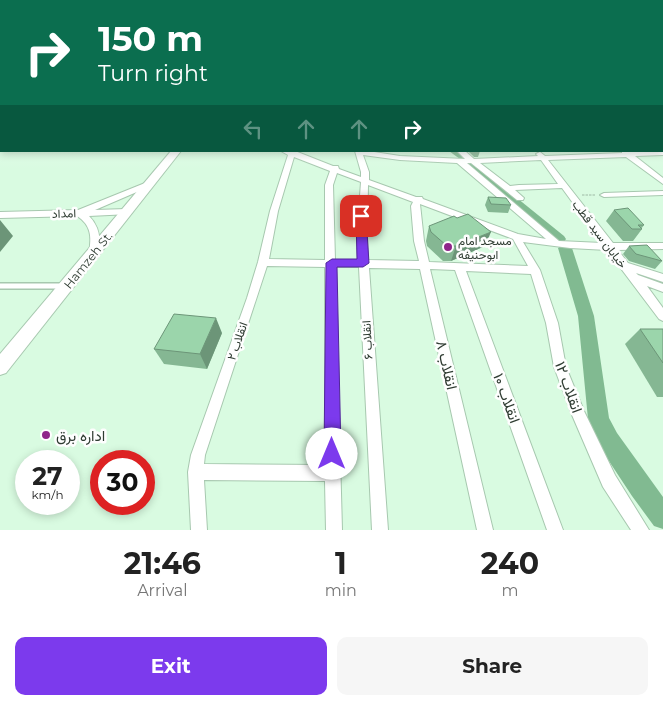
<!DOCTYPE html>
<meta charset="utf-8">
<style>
:root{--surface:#fff;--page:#f6f6f6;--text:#222;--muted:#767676;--accent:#7c3aed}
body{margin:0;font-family:Montserrat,Vazirmatn,sans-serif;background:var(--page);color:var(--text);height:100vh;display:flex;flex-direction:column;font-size:19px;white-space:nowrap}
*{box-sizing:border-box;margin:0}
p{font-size:16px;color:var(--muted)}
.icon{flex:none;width:28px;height:28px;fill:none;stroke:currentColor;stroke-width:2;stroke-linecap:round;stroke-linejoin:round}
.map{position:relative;height:530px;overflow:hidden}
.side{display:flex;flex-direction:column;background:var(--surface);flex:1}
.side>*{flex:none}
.banner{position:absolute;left:0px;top:0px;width:664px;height:152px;box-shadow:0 2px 8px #0003;background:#0b6e4f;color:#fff;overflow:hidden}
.speed{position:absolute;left:15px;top:450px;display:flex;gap:10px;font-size:25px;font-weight:700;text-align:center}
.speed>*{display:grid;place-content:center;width:65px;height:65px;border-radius:50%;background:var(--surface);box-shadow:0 2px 8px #0003;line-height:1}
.speed small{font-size:12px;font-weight:400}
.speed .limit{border:8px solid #d22;background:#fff;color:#111}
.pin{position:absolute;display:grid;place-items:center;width:42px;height:42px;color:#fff;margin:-21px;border-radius:10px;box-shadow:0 2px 8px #0006}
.me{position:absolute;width:55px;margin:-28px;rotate:0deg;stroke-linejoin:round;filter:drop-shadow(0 0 4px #0008)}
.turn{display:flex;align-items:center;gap:18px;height:105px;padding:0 15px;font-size:22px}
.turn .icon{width:65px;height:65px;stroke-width:2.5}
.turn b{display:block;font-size:35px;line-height:42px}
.lanes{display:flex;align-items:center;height:48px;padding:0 15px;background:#0003;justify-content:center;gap:25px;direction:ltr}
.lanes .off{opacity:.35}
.eta{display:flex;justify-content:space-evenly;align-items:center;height:85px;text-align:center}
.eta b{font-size:30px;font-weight:700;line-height:35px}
.primary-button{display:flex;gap:10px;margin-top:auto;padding:10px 15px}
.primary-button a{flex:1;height:58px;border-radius:10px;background:var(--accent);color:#fff;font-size:20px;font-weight:700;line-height:58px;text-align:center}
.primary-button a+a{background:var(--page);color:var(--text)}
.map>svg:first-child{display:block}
</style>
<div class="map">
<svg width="663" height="530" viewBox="0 0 663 530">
<rect width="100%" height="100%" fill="#d9fbe1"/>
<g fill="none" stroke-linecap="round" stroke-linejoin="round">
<g fill="#81ba91" fill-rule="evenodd">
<path d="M449,151H461L469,159L464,162Z"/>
<path d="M471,161L564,236L566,239L564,242H554L467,166L465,164Z"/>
<path d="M565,243L572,248L594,316L609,418L617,433L663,497V529L654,526L632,496L601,449L588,419L578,316L558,248Z"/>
</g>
<defs>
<path id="service" d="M0,286H62"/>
<g id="minor">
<rect x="662" y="95" width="1" height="4"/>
<rect x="662" y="116" width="1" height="4"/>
<path d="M281,151H295L333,166H338L339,169L361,177V172L355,151H368L400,156L465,159L457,151H465L474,159L538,156L536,154L540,152L545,156L622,153V151H663V155L635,156L663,178V184L626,157L548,160L613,243H663V249L618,250L628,263L663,274V282L636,273L638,275L663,284V292L647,286L663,308V321L659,319L607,250L570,248L523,242L540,270L558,323L566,367L584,411L615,475L649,530H631L603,487L572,415L554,367L546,323L531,274L466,271L563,530H547L455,270L430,269L493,530H477L420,269L369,268L388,530H372L359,267H335L342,530H326L325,481L204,480L207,530H191L188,472L191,455L247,298L258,262L270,211L288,155ZM363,155L400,160L457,163L546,239L518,234L423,199L422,197H416L369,180V172ZM294,157L330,171L325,185V260L269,259L278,211ZM541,160L558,184L519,185L510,186L480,163ZM467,163H471L517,200H523L524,198L515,190L562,188L602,243L559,241ZM337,173L361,182L357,237L358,260H335L333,185ZM368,185L413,202L411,206L414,241L419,261L368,260L367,237ZM420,204L513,239L528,266L429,262L424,241ZM267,266L325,267V465L204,464L205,455Z"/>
<path d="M150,181H153V185L95,210L127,209L130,210L131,212L130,214L89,216C99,226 101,238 99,252L94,255L89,252C92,237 91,225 77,216L0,218V212L78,210Z"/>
<path d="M663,191V195L604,197L600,195L604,193Z"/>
</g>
<g id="secondary">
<rect x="0" y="95" width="1" height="2"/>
<path d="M171,151H181L6,373L0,375V354Z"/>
</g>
</defs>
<use href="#service" stroke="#a7c8af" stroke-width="8"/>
<use href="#minor" stroke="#a7c8af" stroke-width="2"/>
<use href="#secondary" stroke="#a7c8af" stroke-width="2"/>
<path stroke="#9eb9a5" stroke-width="1" stroke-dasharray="2.5 1" stroke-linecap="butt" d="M582,195H595"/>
<use href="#service" stroke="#fff" stroke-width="5"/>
<use href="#minor" fill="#fff" fill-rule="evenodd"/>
<use href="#secondary" fill="#fff" fill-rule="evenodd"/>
</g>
<g fill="#85b793">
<path d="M468,151H480L478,157H474Z"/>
<path d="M488,197L511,205L508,213L488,212L485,205Z"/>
<path d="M614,210L644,225L641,229H642L633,241H623L606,221Z"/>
<path d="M429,226L485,246L451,261H443L427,246L426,241Z"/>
<path d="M629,246L662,261L655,269L629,261L623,254Z"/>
<path d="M640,329H663V397H657L625,344Z"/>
<path d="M222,333L207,369L164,364L154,349Z"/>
</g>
<g fill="#6c9578">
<path d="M0,220L13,236L0,252Z"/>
<path d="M491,232L485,246L451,261L456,246Z"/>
<path d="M216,318L222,333L207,369L200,354Z"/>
</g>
<g fill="#9bd5ab" stroke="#6c9578">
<path d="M488,197L506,198L511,205L491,204Z"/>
<path d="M628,208L644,225H638L642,229H632L614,210Z"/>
<path d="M468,214L491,232L456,246H447L431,232L429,226L454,216L457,218Z"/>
<path d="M647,245L662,261L636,254L629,246Z"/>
<path d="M174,314L216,318L200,354L154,349Z"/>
<path d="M640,329H663V363Z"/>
</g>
<linearGradient id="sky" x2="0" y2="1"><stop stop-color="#7fb6c5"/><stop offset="0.56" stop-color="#eefdf2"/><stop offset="1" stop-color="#eefdf2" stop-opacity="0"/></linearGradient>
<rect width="663" height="169" fill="url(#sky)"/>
<path fill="#7c3aed" stroke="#51269a" d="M361,213L366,216L369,263L363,267H337L341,454L338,459L332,462L326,459L324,454L326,263L332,259H357L356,216Z"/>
<g fill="#8f258a" stroke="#fefefe" stroke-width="2">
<circle cx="448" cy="247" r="5"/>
<circle cx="46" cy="435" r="5"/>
</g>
<g text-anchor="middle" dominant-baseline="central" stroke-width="5" stroke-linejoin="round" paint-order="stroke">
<g font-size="12" fill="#2f3c32" stroke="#fefefe">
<text transform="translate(64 213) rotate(-2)">امداد</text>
<text transform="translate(600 234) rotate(53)">خیابان سید قطب</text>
<text transform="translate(88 260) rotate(-51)">Hamzeh St.</text>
<text transform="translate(367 340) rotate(-93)">انقلاب ۶</text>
<text transform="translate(237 341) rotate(-71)">انقلاب ۲</text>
</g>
<g font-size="12" fill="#2f3c32" stroke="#fefefe" text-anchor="start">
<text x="458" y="240">مسجد امام<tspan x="458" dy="14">ابوحنیفه</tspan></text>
</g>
<g font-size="15" fill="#2f3c32" stroke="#fefefe">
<text transform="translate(447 365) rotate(77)">انقلاب ۸</text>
<text transform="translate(569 387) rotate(70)">انقلاب ۱۲</text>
<text transform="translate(507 398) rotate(70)">انقلاب ۱۰</text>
</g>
<g font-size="15" fill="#2f3c32" stroke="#fefefe" text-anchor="start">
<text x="56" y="435">اداره برق</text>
</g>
</g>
</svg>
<div class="speed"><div>27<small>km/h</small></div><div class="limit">30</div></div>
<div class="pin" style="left:361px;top:216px;background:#d93025"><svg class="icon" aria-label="arrive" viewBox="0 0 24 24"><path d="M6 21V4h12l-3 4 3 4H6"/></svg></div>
<svg class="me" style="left:332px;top:454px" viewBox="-20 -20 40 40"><circle r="19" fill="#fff"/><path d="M0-13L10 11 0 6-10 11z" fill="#7c3aed"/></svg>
<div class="banner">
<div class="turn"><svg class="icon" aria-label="right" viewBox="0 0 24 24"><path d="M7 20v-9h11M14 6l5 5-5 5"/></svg><div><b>150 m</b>Turn right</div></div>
<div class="lanes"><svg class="icon off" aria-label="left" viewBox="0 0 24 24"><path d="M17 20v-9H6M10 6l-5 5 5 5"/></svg><svg class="icon off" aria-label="ahead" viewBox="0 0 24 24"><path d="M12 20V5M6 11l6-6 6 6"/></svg><svg class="icon off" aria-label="ahead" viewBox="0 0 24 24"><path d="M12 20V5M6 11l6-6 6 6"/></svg><svg class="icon" aria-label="right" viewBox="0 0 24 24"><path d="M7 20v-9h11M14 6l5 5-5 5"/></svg></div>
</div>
</div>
<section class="side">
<div class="eta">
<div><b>21:46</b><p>Arrival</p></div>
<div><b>1</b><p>min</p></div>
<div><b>240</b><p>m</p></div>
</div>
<div class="primary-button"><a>Exit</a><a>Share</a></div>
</section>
